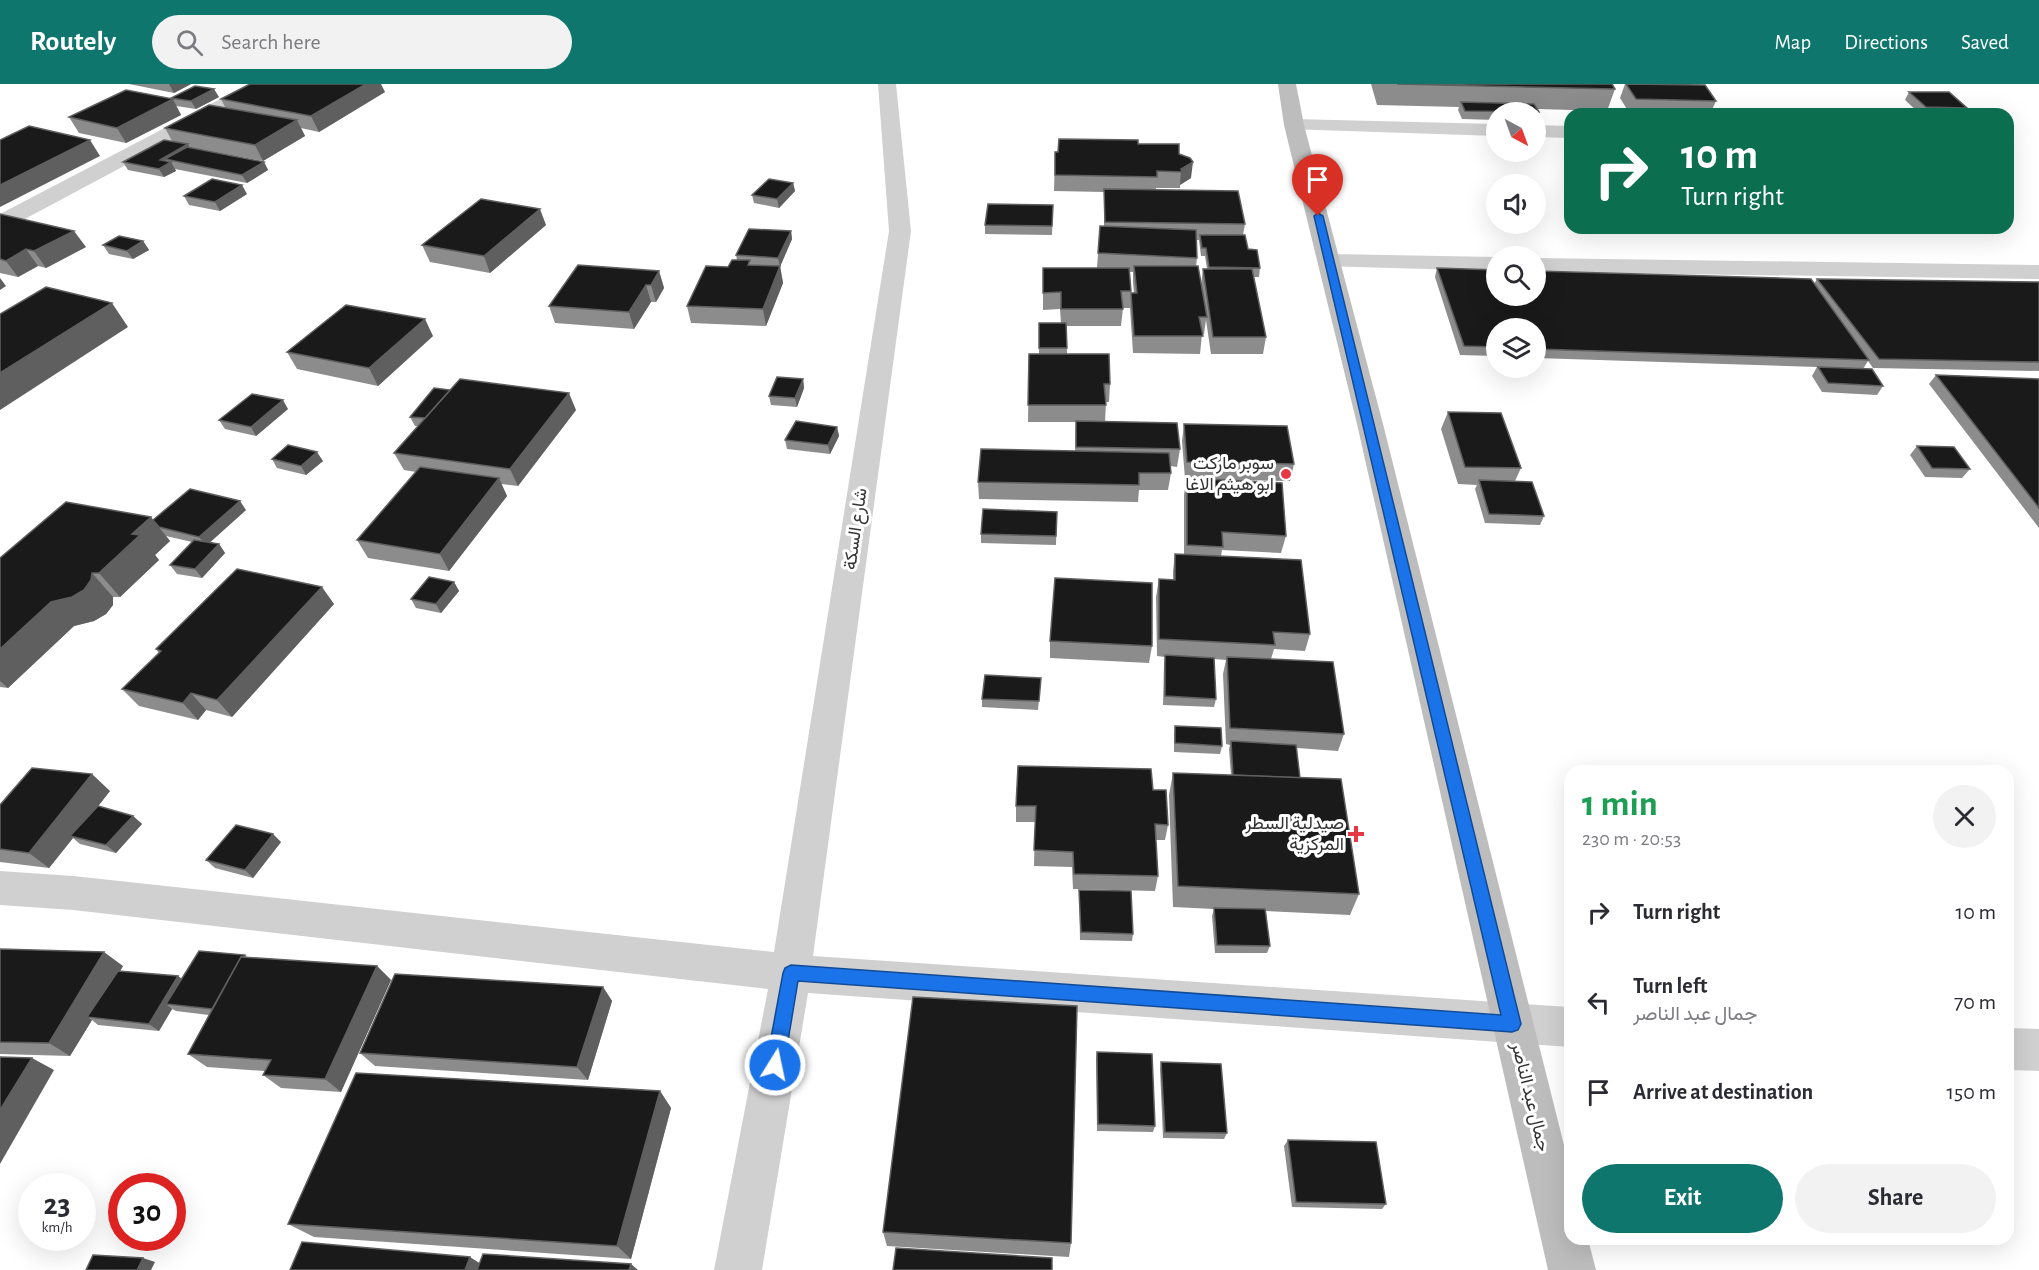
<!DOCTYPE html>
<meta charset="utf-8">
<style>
:root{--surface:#fff;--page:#f2f2f3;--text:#2b2b33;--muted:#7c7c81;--accent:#0f766e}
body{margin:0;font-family:"Alegreya Sans",Vazirmatn,sans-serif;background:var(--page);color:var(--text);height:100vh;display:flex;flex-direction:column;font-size:22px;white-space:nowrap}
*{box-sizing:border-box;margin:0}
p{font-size:20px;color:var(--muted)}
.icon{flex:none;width:33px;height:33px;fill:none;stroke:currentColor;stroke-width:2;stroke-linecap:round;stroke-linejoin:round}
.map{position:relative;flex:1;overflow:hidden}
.panel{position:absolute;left:1564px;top:681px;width:450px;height:480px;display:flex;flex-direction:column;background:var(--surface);border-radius:18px;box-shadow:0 6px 24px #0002}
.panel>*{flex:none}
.top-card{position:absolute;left:1564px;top:24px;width:450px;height:126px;border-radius:18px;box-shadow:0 6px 24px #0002;background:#0b6e4f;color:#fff;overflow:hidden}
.needle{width:39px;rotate:139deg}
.fabs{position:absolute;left:1486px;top:18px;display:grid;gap:12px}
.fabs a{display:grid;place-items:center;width:60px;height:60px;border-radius:50%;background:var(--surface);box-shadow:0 6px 24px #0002;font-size:30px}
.speed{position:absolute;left:18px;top:1089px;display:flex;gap:12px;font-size:30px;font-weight:700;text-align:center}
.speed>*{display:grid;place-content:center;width:78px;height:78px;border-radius:50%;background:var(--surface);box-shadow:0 6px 24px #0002;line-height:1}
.speed small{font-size:15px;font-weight:400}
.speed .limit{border:9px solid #d22;background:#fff;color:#111}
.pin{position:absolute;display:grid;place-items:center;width:51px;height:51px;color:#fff;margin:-62px -26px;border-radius:50% 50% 50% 0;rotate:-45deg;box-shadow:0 0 6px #0007}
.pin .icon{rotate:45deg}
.me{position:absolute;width:66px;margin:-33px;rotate:10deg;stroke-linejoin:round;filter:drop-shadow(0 0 4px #0008)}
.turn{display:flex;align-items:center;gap:21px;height:126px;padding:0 18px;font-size:27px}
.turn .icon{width:78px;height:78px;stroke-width:2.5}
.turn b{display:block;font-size:42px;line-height:51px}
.round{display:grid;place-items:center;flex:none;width:63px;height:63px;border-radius:32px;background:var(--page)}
.summary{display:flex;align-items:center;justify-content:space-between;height:102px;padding:0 18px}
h1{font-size:36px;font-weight:600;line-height:45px;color:#1e9e55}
.action{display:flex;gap:12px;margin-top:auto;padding:12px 18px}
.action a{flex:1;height:69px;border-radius:36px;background:var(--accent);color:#fff;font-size:24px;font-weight:600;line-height:69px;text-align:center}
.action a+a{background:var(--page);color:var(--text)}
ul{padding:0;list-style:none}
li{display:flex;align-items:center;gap:18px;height:90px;padding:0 18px}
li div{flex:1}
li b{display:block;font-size:22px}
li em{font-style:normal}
header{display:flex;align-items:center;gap:36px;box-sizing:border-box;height:84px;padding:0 30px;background:var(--accent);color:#fff}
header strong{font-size:28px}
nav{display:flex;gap:33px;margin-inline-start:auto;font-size:21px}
.search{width:420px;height:54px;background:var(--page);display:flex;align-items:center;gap:15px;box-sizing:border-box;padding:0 21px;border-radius:33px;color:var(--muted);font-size:22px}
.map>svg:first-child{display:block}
</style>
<header>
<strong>Routely</strong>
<div class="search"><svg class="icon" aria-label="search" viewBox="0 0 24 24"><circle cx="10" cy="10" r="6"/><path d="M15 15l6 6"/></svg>Search here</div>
<nav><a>Map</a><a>Directions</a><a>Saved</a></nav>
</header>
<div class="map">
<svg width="2039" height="1186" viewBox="0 0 2039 1186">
<rect width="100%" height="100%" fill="#fff"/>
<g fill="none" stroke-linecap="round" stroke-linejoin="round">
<g fill="#d0d0d0" fill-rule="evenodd">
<path d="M249,0H272L270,4L8,144L0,146V130Z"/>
<path d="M1294,35L1497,40V52L1287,45L1284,41L1287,37Z"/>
<path d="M1536,41L1570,42V54L1536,53Z"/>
<path d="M1330,170L1497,173V187L1322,182L1319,177L1322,172Z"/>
<path d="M1536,174L2039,181V195L1536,188Z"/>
</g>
<g fill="#d0d0d0" fill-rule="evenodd">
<path d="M878,0H896L911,147L813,872L1570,923V963L808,909L762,1186H714L768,905L73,826L0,821V787L73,792L774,868L889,147Z"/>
<path d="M2008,944L2039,945V987L2008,986Z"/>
</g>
<path fill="#bdbdbd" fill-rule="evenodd" d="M1278,0H1296L1304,41L1383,340L1570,1085V1155H1588L1596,1186H1548L1357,340L1284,41Z"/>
</g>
<g fill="#8c8c8c" fill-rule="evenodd">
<path d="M129,0H191L174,9Z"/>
<path d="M1371,0H1612L1615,5L1607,27L1538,25L1539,28L1536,37V28H1497V36L1462,35L1458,26L1459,23L1377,21Z"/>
<path d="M1625,0H1667L1716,17L1710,30H1630L1620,14Z"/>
<path d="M385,8L319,48L301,44L305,52L263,77L189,63L264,78L268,86L247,99L175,85L176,87L164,93L128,86L123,78L172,57L165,44L225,23L221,15Z"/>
<path d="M1909,8L1967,24L1963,30H1920L1905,16Z"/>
<path d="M219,13L196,25L176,22L181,31L126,59L79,49L69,33L172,15L171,14Z"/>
<path d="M1138,60L1179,70L1191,94L1180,101V104H1156V106L1245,140L1243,151L1248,165L1260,184L1259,193H1254L1266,253L1263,270H1211L1206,236L1204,250H1202L1200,270L1133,269L1130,224H1123L1121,242H1067V270L1110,300L1109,318H1106L1105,338L1180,365L1177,383L1170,382L1171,389L1168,406H1139L1138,418L979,415L978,398L1075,367L1076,338H1028L1029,270H1039V239H1061L1060,225L1043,226V184H1097L1100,142H1104V108L1054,107L1055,68ZM1197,156H1199L1201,172H1205L1207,185H1203L1201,201L1196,182L1197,174ZM1130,188H1133V198L1134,209H1131Z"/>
<path d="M793,99L795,107L779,124L754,119L752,111Z"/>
<path d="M247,110L220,127L189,121L184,112Z"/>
<path d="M1053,121L1052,151L985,150V141Z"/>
<path d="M0,130L86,163L46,184L38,182L18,193L0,189Z"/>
<path d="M546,141L490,189L430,178L422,161Z"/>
<path d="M791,147L792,155L780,182L783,199L766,242L691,239L687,222L737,176L736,171Z"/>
<path d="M143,157L149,166L133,175L109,170L103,161Z"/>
<path d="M1437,184L1814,200L1817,195L2039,198V287L1873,284L1868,277L1863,285L1883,302L1877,311L1822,308L1812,292L1817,283L1536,274V244H1497V272L1460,271L1435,193Z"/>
<path d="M659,187L664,204L656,218H651L634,245L555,239L549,222Z"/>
<path d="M433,252L378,302L297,285L287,268Z"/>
<path d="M1936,291L2039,295V444L1929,300Z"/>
<path d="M803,295L804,304L797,323L771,321L769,312Z"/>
<path d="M288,325L256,352L225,345L219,336Z"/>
<path d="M576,326L518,402L501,400L507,412L449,487L368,474L357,456L416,388L404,386L394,369L418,342H415L410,333Z"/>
<path d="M1448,328L1521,384L1515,397L1544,432L1540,441L1485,439L1475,405L1477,401L1458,400L1441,345Z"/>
<path d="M1184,340L1294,380L1290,397L1224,396L1286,452L1281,469L1222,466L1221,472L1310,550L1305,567L1274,565L1271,575L1344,650L1338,667L1297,664L1300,694L1359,810L1350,831L1266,827L1270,862L1267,869H1215L1212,832L1214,825L1173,823L1169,711L1173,689L1231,691L1229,665L1230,661L1226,660L1223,590L1226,576L1214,575L1216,615L1214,623L1163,621L1164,580L1165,573L1157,572L1156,513L1159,495L1173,496V487L1175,470H1184V411L1186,395H1185L1182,357Z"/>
<path d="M837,343L839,352L830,370L787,365L785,356Z"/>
<path d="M1917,362L1970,385L1962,394L1925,393L1910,371Z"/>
<path d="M272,375L323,377L306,391L277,384Z"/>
<path d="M246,426L210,458L219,460L225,469L202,494L177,490L170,481L192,458L166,452L170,457L155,471L159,476L120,513H113V521L106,530L94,537L74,542L8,604L0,603V474L151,433L153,436Z"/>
<path d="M1057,428L1056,461L981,459V450Z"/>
<path d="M454,498L459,507L441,529L416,524L411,515Z"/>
<path d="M334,520L232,633L206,626L198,636L139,622L122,605L159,569L156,565Z"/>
<path d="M1050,557L1152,562L1149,579L1050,574Z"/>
<path d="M1041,594L1038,626L982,623V615Z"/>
<path d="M1175,642L1222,662L1220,670L1174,668V651Z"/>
<path d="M1153,706L1168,741L1165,756H1156L1158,792L1155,807L1073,805L1072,783L1034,782L1035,738H1016V722Z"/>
<path d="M110,707L98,722L133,732L142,740L116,769L80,760L73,754L49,784L0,778V721Z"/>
<path d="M281,758L253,794L215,784L206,776Z"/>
<path d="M1079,806L1133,850L1132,857L1080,856Z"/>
<path d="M0,865L123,882L120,887L178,892L182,895L245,871L248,874L377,882L391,896L341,1008L281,1004L263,991L265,987L207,983L188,970L209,931L176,927L172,925L159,947L98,941L92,936L70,972L0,970Z"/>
<path d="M603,903L612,917L588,996L375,982L360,969Z"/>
<path d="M1097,968L1155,1042L1153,1048L1097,1047L1096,975Z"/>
<path d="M1161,978L1227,1049L1224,1055L1163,1054L1160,985Z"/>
<path d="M660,1007L671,1024L631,1175L314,1153L288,1140Z"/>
<path d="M1288,1056L1386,1120L1382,1125L1292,1123L1284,1062Z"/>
<path d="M883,1148L1071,1159L1069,1173L887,1162Z"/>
</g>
<g fill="#5f5f5f">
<path d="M169,0H191L174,9Z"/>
<path d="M366,0H381L385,8L319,48L311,32Z"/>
<path d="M214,5L219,13L196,25L191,17Z"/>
<path d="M173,15L181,31L126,59L117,44Z"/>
<path d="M297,36L305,52L263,77L255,61Z"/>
<path d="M90,56L100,72L0,123V101Z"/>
<path d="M188,60L192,69L165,75L168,80L171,78L176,87L164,93L159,85L160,76Z"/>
<path d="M264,78L268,86L247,99L242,91Z"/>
<path d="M1193,78L1191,94L1180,101L1181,85Z"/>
<path d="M793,99L795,107L779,124L777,115Z"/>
<path d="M242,101L247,110L220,127L215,118Z"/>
<path d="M540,125L546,141L490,189L484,172Z"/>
<path d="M74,147L86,163L46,184L34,167Z"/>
<path d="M791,147L792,155L780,183L778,174Z"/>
<path d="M143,157L149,166L133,175L127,167Z"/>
<path d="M26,165L38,182L18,193L6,177Z"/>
<path d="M780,182L783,199L766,242L763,225Z"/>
<path d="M659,187L664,204L656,218L651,201Z"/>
<path d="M0,194L6,202L0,206Z"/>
<path d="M646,201L651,218L634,245L629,228Z"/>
<path d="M112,219L128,243L0,326V289Z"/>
<path d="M425,235L433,252L378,302L369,284Z"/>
<path d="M803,295L804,304L797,323L795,314Z"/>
<path d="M569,309L576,326L518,402L510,385Z"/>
<path d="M283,316L288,325L256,352L251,343Z"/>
<path d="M837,343L839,352L830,370L828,361Z"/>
<path d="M317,368L323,377L306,391L301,382Z"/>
<path d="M499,394L507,412L449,487L440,470Z"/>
<path d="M240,417L246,426L206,462L199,453Z"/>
<path d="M151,433L170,457L155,471L159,476L120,513L99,489L132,450Z"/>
<path d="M219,460L225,469L202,494L195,485Z"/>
<path d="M92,489L113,513V521L106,530L94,537L74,542L8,604L0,597V565L51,518Z"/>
<path d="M454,498L459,507L441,529L436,520Z"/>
<path d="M322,503L334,520L232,633L217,616Z"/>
<path d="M191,609L206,626L198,636L183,619Z"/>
<path d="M92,690L110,707L74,753L70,752L73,754L49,784L29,769Z"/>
<path d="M133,732L142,740L116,769L106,761Z"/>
<path d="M273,750L281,758L253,794L245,786Z"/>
<path d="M104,868L123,882L93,934L87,933L92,936L70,972L49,959Z"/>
<path d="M377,882L391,896L341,1008L325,995Z"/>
<path d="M178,892L187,899L166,920L172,925L159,947L149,940Z"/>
<path d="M603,903L612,917L588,996L577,983Z"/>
<path d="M32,974L54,986L0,1080V1026Z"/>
<path d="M660,1007L671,1024L631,1175L617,1162Z"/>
<path d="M470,1173L484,1182L482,1186H465Z"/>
<path d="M143,1174L155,1178L151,1186H137Z"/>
<path d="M631,1180L638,1186H629Z"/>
</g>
<g fill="#1a1a1a" stroke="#5f5f5f" stroke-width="1.5">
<path d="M250,0H366L311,32L221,15Z"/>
<path d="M1397,0H1612L1615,5Z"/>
<path d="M1626,0L1705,1L1716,17L1636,15Z"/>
<path d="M195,2L214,5L191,17L171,14Z"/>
<path d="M126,6L173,15L117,44L69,33Z"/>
<path d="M1909,8H1949L1967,24L1926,23Z"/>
<path d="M1461,18L1534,20L1539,28L1465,27Z"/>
<path d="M209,21L297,36L255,61L165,44Z"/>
<path d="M29,42L90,56L0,101V56Z"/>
<path d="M1059,55L1138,56V60H1179V70L1190,74L1193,78L1181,85L1182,88L1157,87V93L1055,91V68H1058Z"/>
<path d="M164,56L188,60L160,76L171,78L159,85L123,78Z"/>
<path d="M187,63L264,78L242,91L165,75Z"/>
<path d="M212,95L242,101L215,118L184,112Z"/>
<path d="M769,95L793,99L777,115L752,111Z"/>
<path d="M1104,105L1238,107L1245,140L1105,138Z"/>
<path d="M481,115L540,125L484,172L422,161Z"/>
<path d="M988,120L1053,121L1052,142L985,141Z"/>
<path d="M0,130L74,147L34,167L26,165L6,177L0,175Z"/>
<path d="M1100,142L1196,146L1197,174L1098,169Z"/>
<path d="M749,145L791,147L778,174L736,171Z"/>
<path d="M1200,151H1245L1248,165L1257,166L1260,184L1209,183L1206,164H1202Z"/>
<path d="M119,152L143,157L127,167L103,161Z"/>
<path d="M732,176H750L748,181L780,182L763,225L687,222L706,182L728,183Z"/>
<path d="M578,181L659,187L651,201H646L629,228L549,222Z"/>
<path d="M1134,182H1198L1207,233H1199L1203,252H1134L1131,209H1137Z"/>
<path d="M1043,184H1129L1131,207H1121L1123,225H1061V208L1043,209Z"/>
<path d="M1437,184L1497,186V212H1536V187L1811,195L1869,276L1536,265V244H1497V263L1464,262Z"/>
<path d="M1203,185H1252L1266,253H1213Z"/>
<path d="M1817,195L2039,198V278L1879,275Z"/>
<path d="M46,203L112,219L0,289V230Z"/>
<path d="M346,221L425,235L369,284L287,268Z"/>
<path d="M1039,239H1066L1067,264H1039Z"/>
<path d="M1029,270H1109L1110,300H1104L1106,321H1028Z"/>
<path d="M1818,283L1872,285L1883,302L1828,299Z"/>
<path d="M1936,291L2039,295V424Z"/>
<path d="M777,293L803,295L795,314L769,312Z"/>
<path d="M460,295L569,309L510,385L394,369Z"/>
<path d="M434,304L450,306L425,334L410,333Z"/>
<path d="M252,310L283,316L251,343L219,336Z"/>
<path d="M1448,328L1501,329L1521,384L1465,383Z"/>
<path d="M796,337L837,343L828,361L785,356Z"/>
<path d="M1076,337L1177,339L1180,365L1076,363Z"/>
<path d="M1184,340L1287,342L1294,380L1187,378Z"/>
<path d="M288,361L317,368L301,382L272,375Z"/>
<path d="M1917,362L1954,363L1970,385L1932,384Z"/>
<path d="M981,365L1169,369L1171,389H1139V401L978,398Z"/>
<path d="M420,383L499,394L440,470L357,456Z"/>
<path d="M1187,394L1282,399L1286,452L1222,448L1223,463L1187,461Z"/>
<path d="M1479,396L1532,398L1544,432L1489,430Z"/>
<path d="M190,405L240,417L199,453L159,443L153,436Z"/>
<path d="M66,418L151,433L132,450L140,451L99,489H92L91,496L84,506L72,513L51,518L0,565V474Z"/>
<path d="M983,425L1057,428L1056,452L981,450Z"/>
<path d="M194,456L219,460L195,485L170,481Z"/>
<path d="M1175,470L1301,476L1310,550L1273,548L1275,561L1159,555V495L1175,496Z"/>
<path d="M237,485L322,503L217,616L191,609L183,619L122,605L161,567L156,565Z"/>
<path d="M429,493L454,498L436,520L411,515Z"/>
<path d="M1055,494L1152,499V562L1050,557Z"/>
<path d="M1165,571L1214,574L1216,615L1165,612Z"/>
<path d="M1227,573L1333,578L1344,650L1230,644Z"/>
<path d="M985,591L1041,594L1039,617L982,615Z"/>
<path d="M1175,642L1221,644L1222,662L1175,659Z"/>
<path d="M1231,657L1296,661L1300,694L1233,691Z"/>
<path d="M1018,682L1151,685L1153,706H1166L1168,741L1155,740L1158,792L1074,790L1073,768L1034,766L1036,722H1016Z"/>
<path d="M32,684L92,690L29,769L0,765V721Z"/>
<path d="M1173,689L1341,695L1359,810L1178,802Z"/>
<path d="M98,722L133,732L106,761L70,752Z"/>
<path d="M236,741L273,750L245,786L206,776Z"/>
<path d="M1079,806L1131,807L1133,850L1081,848Z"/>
<path d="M1214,824L1265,825L1270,862L1217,861Z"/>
<path d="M0,865L104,868L49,959L0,958Z"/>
<path d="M199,867L245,871L243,873H241L212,925L166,920Z"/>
<path d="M241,873L377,882L325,995L263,991L271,976L188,970Z"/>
<path d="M118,887L178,892L149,940L87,933Z"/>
<path d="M395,890L603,903L577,983L360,969Z"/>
<path d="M913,913L1077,922L1071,1159L883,1148Z"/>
<path d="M1097,968L1152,970L1155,1042L1098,1040Z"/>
<path d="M0,973L32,974L0,1026Z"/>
<path d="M1161,978L1221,980L1227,1049L1165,1048Z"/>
<path d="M356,989L660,1007L617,1162L288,1140Z"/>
<path d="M1288,1056L1376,1058L1386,1120L1296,1118Z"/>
<path d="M302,1158L470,1173L465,1186H290Z"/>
<path d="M896,1164L1052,1174V1186H893Z"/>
<path d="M483,1170L631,1180L629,1186H477Z"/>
<path d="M93,1171L143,1174L137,1186H86Z"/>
</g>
<path fill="#1a73e8" stroke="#114b97" stroke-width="1.5" d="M1318,129L1323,132L1521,940L1518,946L1512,948L798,897L784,981L781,987L775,989L769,987L766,981L783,889L785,884L791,881L1501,931L1314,132Z"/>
<g fill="#e63946" stroke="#fff" stroke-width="2">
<circle cx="1286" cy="390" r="6"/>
<path d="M1353 741h6v6h6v6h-6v6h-6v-6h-6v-6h6z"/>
</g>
<g text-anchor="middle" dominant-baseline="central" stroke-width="6" stroke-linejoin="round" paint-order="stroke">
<g font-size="18" fill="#333" stroke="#fff" text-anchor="end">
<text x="1274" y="380">سوبر ماركت<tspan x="1274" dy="21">ابو هيثم الاغا</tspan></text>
<text x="1344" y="740">صيدلية السطر<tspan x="1344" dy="21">المركزية</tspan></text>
</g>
<g font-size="18" fill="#333" stroke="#fff">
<text transform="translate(856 445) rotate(-82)">شارع السكة</text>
<text transform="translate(1530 1013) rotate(76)">جمال عبد الناصر</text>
</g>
</g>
</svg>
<div class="fabs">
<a><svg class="needle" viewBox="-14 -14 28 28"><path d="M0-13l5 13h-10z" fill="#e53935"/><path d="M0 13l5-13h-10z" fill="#7c7c81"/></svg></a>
<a><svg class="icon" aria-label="sound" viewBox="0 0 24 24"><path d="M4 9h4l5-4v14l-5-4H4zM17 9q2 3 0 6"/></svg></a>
<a><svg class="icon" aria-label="search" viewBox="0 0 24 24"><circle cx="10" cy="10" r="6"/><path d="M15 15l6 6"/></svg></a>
<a><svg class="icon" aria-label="layers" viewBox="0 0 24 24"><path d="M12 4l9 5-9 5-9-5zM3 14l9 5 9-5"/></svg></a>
</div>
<div class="speed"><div>23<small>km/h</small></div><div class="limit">30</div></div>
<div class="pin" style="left:1318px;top:132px;background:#d93025"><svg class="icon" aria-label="arrive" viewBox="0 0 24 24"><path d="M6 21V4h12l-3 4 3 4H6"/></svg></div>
<svg class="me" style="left:775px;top:981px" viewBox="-20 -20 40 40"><circle r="17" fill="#1a73e8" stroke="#fff" stroke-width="3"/><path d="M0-11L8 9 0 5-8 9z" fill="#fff"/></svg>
<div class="top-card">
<div class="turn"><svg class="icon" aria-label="right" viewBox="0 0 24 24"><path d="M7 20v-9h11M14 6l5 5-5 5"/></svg><div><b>10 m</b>Turn right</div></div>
</div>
<section class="panel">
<div class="summary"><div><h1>1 min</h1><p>230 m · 20:53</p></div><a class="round"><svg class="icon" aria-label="close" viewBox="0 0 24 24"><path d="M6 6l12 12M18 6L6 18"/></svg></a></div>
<ul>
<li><svg class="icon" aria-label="right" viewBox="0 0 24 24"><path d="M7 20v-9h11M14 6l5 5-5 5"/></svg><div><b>Turn right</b></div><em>10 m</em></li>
<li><svg class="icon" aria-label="left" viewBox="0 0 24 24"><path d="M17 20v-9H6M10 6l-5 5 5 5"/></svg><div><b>Turn left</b><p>جمال عبد الناصر</p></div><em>70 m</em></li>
<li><svg class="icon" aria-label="arrive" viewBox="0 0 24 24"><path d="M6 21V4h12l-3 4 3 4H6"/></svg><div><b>Arrive at destination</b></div><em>150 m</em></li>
</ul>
<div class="action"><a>Exit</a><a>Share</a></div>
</section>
</div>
